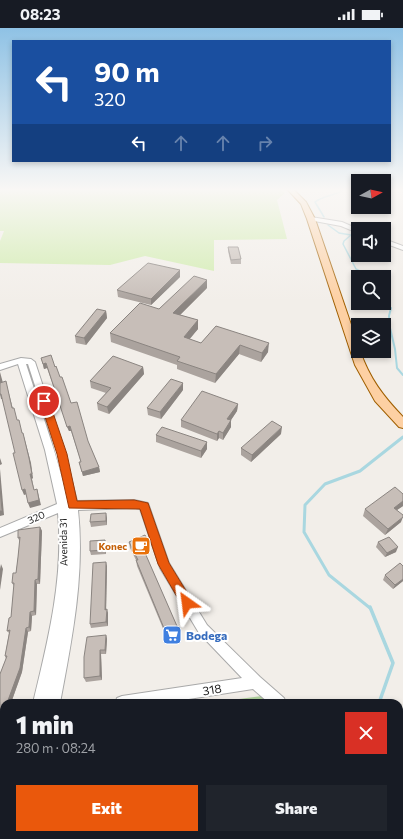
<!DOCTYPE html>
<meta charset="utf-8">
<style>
:root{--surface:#171b24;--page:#20242c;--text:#f1f3f6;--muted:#9ea1a6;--accent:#ea580c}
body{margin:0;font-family:Commissioner,sans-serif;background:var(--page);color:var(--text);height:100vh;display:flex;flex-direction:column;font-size:15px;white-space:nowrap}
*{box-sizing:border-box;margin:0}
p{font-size:13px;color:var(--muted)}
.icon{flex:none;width:22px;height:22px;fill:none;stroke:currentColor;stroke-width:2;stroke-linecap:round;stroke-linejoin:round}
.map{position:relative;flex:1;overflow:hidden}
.side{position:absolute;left:0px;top:671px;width:403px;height:140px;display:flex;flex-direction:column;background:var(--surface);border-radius:12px 12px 0 0;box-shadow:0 2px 6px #0003}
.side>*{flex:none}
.hud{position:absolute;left:12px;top:12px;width:379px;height:122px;border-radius:0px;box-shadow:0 2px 6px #0003;background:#1a4fa0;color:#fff;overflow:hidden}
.needle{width:26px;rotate:82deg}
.controls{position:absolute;left:351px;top:146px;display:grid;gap:8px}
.controls a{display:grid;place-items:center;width:40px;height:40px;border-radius:0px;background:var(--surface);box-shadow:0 2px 6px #0003;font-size:20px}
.pin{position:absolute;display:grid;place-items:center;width:34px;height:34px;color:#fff;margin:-17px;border:2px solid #fff;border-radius:50%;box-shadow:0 1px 4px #0007}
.me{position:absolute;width:44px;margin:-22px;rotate:329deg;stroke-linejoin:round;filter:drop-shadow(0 0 3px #0008)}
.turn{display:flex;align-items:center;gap:14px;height:84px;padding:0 16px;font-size:18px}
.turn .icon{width:52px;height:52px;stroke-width:2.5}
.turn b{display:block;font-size:28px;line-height:34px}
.lanes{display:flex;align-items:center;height:38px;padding:0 16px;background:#0003;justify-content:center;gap:20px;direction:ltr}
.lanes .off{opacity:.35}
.round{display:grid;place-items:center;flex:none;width:42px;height:42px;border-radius:0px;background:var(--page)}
.head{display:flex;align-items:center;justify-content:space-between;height:68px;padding:0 16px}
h1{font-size:24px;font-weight:800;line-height:30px}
.button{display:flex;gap:8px;margin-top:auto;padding:8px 16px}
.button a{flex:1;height:46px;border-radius:0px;background:var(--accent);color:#fff;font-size:16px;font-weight:800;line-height:46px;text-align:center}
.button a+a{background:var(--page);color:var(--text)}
.status{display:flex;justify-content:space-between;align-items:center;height:28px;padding:0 20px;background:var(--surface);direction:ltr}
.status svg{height:11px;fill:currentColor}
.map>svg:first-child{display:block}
</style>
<div class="status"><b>08:23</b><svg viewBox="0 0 49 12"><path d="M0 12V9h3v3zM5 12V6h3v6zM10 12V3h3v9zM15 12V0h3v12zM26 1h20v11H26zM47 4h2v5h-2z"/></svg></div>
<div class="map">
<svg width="403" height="811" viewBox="0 0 403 811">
<rect width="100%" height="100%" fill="#f2eee9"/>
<path fill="#d1ecaf" d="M0,161H280L285,165L277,172L287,211L214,212V243L145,228L110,237L0,235V213L4,203H0Z"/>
<g fill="#b0d29d">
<path d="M262,668L268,675H209Z"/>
<path d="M31,807H227L225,811H30Z"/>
</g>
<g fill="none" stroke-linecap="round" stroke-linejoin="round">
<g stroke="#a9d7e0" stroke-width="1.5">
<path d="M324,189L315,174C324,167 336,168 345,161"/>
<path d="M328,197L339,205L351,207"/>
<path d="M351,207L344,213L343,216L356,241L371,249"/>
</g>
<path stroke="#a9d7e0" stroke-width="2" d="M384,275L391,280L389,288L390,300L395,321L397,340L403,347"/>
<path stroke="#a9d7e0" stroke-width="3" d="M370,580L329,547L304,504L305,477L325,456L360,443L403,409"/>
<g stroke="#a9d7e0" stroke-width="3.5">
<path d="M370,579L393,635L379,675"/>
<path d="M298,673L345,675"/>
<path d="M92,811L95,807"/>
</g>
<defs>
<g id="minor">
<path d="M311,189L342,194L358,201V205L341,198L309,192V190Z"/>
<path d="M384,211L403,218V222L384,215Z"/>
<path d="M21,330L31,331L35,334L64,422L77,473L134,472L148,475L169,535L207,597L260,649L284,670L286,675H269L253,661L163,675H115L117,670L122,668L242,650L199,605L160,540L140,481L134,480L78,482C85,547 72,611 60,675H33C48,613 64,549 58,485L0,509V500L57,476L45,422L18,336L0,342V336ZM26,336H28C41,376 54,416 64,457L54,422Z"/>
<path d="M399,760L403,761V777L399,776Z"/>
<path d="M4,782V807L0,808V783Z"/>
<path d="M6,807H22L21,811H5Z"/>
<path d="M234,807H250L248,811H232Z"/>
<path d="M378,807H394L392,811H376Z"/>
</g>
<path id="major" d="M287,161H293L306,174L315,191L358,317V323H360C370,351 383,368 403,389V400L399,399L375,373L355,337L307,191L301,176Z"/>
</defs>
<use href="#minor" stroke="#a9a9a9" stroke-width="2"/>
<use href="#major" stroke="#a05f00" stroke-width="2"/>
<use href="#minor" fill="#fff" fill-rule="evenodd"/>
<use href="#major" fill="#fdd0a3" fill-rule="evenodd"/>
</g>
<g fill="#aba39e">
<path d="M228,219L241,231V236H231L228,223Z"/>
<path d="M180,249L151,277L118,269L117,262Z"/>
<path d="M207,260L180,287L198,292V301L189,311L201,315L216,298L268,324L261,334L239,326L215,355L177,341V337L111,314L110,305L159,281Z"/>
<path d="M106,283L107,290L86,317L76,315L75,308Z"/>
<path d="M41,330L55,339L99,439L100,444L83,448L79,434H81L71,403H69L47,340L44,341Z"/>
<path d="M143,339L144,346L109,386L98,382L97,375L106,365L91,360L90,353Z"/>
<path d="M183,362L161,391L148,387L147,380Z"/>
<path d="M238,376L237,383L231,392V399L223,412L219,410L217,413L181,399V392Z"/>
<path d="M281,406L251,434L241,427V420Z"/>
<path d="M156,407L207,414V421L201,430L156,414Z"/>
<path d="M403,466V478L397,482L401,494L385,507L363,488L365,481Z"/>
<path d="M107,490V497L91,499L90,494Z"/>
<path d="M40,499L42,503L40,556H37L36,587L32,588L31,603L28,604L22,644L11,675H4V694L3,696L4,697V701L0,713V646L6,631L5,628L9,605L7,603L11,589L14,558L12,555L16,545L18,529L20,514L18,510Z"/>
<path d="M105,512L106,516V526L91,527L90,523Z"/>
<path d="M129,514L149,515V521L144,524L180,605V610L169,615L137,538L136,532L130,520Z"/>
<path d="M378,514L396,524L385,529L376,519Z"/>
<path d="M107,538L106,582L108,585V598L91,600L90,596Z"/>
<path d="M385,547L403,553L393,561L383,552Z"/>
<path d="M106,607L107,611L106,626H101L102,652L86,654L84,650Z"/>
</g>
<g fill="#8b8581">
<path d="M180,242V249L151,277V271Z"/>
<path d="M207,252V260L174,293L173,285Z"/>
<path d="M106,283L107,290L86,317L84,310Z"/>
<path d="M198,292V301L184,318V309Z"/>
<path d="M269,315L268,324L261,334L262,325Z"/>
<path d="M240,317L239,326L215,355L216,346Z"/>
<path d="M46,335L47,340L44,341L43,336Z"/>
<path d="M143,339L144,346L109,386L107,379Z"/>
<path d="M0,344L3,355L0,356Z"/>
<path d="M6,353L7,358L14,385L12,380Z"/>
<path d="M183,355V362L161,391L160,384Z"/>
<path d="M0,366H1L3,371H1Z"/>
<path d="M238,376L237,383L227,398V391Z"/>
<path d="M231,392V399L223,412V405Z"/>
<path d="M70,398L71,403H69L67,399Z"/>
<path d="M282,399L281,406L251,434L252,427Z"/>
<path d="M219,403V410L217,413V406Z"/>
<path d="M23,405L31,435L33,450L32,451L35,467L34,462L30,446Z"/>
<path d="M207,414V421L201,430V423Z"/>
<path d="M0,430L2,436L0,437Z"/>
<path d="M99,439L100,444L83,448L82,444Z"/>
<path d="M0,441L4,487L0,488Z"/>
<path d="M25,461L27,466L24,467L22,462Z"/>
<path d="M37,461L41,477L30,480L28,475Z"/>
<path d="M403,473V478L391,486L394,480Z"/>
<path d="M106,485L107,490V497L106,493Z"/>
<path d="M403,489L401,494L385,507L388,501Z"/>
<path d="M40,499L42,503L40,556L38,551Z"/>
<path d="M105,512L106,516V526L105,522Z"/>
<path d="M149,515V521L143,524L142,518Z"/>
<path d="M398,519L396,524L385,529L387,525Z"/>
<path d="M106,534L107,538L106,586L105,582Z"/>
<path d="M1,536L3,541L0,562V541Z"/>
<path d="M403,551V553L393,561L395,557Z"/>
<path d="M35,552L37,556L36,587L34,583Z"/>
<path d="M107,581L108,585V598L106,594Z"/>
<path d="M30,584L32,588L31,603L29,599Z"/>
<path d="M26,600L28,604L22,644L11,675H7Z"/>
<path d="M180,605V610L169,615L168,610Z"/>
<path d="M106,607L107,611L106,626L105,622Z"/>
<path d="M100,622L101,626L102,652L100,648Z"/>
<path d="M4,684V694L3,696L4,697V701L0,713V695Z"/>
</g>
<g fill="#c7beb8" stroke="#8b8581">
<path d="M228,219H238L241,231L231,232Z"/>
<path d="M148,235L180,242L151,271L117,262Z"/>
<path d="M194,248L207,252L173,285L198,292L184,309L201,315L216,298L269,315L262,325L240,317L216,346L177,333L180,329L110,305L140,275L159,281Z"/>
<path d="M97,281L106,283L84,310L75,308Z"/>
<path d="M51,327L55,339L56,338L60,349H62L71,375L77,374L88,413L99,439L82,444L79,434H81L70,398L67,399L46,335L43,336L41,330Z"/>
<path d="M113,328L143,339L107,379L97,375L111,360L90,353Z"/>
<path d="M171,351L183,355L160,384L147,380Z"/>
<path d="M6,353L12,380H14L17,392H19L22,405H23L29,430L32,446H30L34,462L37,461L39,472L28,475L25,461L22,462L13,425H15L1,366H0V355Z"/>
<path d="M202,363L238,376L227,391L231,392L223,405L219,403L217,406L181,392Z"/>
<path d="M272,393L282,399L252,427L241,420Z"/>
<path d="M162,399L207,414L201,423L156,407Z"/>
<path d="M0,459L2,483H0Z"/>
<path d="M395,459L403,466V473L394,480L403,487V489L388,501L365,481Z"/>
<path d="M106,485V493L90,494L91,486Z"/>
<path d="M40,499L38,551L35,552L34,583L30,584L29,599L26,600L20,640L7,675H4V684L0,695H2L0,702V646L7,628H5L10,602L7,603L9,590L11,589L14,555H12L13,545H16L18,529L20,509L18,510V502Z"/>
<path d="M145,507L149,515L142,518L180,605L168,610L136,532H138L129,514Z"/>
<path d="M389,509L398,519L387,525L378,514Z"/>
<path d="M105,512V522L90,523V513Z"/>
<path d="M106,534L105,582L107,581L106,594L90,596L93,535Z"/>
<path d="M400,535L403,538V551L395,557L385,547Z"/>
<path d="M106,607L105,622H100V648L84,650V629L87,609Z"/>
<path d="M260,807H284L282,811H261L259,810Z"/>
<path d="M329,807H347L345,811H327Z"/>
</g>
<linearGradient id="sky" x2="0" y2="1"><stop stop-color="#8fc2e5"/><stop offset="0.59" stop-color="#f9f7f5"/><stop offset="1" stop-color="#f9f7f5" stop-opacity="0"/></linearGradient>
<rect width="403" height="274" fill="url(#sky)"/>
<path fill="#ea580c" stroke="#983908" d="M44,370L49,373L67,426L77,473L134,472L148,475L169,535L191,571L193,575L191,579L187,581L183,579L158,536L140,481L69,480L57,426L40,373Z"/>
<defs>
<symbol id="cafe-square" viewBox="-11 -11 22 22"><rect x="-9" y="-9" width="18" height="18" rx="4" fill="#e8710a" stroke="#fff"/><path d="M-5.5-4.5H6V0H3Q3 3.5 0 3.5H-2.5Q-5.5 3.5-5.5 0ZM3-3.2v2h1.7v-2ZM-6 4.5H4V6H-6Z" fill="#fff"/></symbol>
<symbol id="supermarket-square" viewBox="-11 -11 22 22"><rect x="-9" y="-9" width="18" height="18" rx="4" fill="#3f7fe0" stroke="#fff"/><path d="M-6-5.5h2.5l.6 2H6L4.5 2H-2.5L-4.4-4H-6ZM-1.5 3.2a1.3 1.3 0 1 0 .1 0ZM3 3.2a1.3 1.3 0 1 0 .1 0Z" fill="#fff"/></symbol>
</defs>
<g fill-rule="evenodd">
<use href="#cafe-square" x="130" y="507" width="22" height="22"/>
<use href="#supermarket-square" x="161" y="596" width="22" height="22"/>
</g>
<g text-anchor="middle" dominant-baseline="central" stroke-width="4" stroke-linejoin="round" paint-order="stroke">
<g font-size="10" fill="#222" stroke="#fff">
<text transform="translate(36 489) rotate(-23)">320</text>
<text transform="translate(63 514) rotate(-91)">Avenida 31</text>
</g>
<g font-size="10" font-weight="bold" fill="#c56008" stroke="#fff" text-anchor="end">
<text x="127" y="518">Konec</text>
</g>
<g font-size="12" font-weight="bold" fill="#366cbe" stroke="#fff" text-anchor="start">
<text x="186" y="607">Bodega</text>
</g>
<g font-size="12" fill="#222" stroke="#fff">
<text transform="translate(212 661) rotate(-9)">318</text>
</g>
</g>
</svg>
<div class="controls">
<a><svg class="needle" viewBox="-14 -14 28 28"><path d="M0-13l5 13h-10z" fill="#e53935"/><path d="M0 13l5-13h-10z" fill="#9ea1a6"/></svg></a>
<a><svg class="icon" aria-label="sound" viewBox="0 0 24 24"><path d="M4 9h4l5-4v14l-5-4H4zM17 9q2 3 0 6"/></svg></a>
<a><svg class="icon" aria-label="search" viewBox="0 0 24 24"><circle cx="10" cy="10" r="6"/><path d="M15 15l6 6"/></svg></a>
<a><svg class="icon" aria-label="layers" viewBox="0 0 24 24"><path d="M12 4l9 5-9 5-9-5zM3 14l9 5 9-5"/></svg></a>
</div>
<div class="pin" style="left:44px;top:373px;background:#d93025"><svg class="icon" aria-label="arrive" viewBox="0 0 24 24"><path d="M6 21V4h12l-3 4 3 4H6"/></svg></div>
<svg class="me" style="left:187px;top:575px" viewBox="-20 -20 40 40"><path d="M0-17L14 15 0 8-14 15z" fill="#ea580c" stroke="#fff" stroke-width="4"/></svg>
<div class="hud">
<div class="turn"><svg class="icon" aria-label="left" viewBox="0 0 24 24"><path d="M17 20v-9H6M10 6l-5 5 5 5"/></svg><div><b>90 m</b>320</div></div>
<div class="lanes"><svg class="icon" aria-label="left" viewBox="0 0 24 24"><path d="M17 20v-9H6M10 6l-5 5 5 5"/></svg><svg class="icon off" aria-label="ahead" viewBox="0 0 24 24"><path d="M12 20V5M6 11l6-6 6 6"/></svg><svg class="icon off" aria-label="ahead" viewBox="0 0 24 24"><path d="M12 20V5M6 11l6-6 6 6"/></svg><svg class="icon off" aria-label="right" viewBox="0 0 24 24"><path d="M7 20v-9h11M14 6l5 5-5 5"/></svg></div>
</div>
<section class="side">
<div class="head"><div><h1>1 min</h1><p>280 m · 08:24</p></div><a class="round" style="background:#d93025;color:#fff"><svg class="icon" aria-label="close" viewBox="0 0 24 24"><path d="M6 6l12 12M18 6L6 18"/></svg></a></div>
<div class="button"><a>Exit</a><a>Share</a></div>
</section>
</div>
